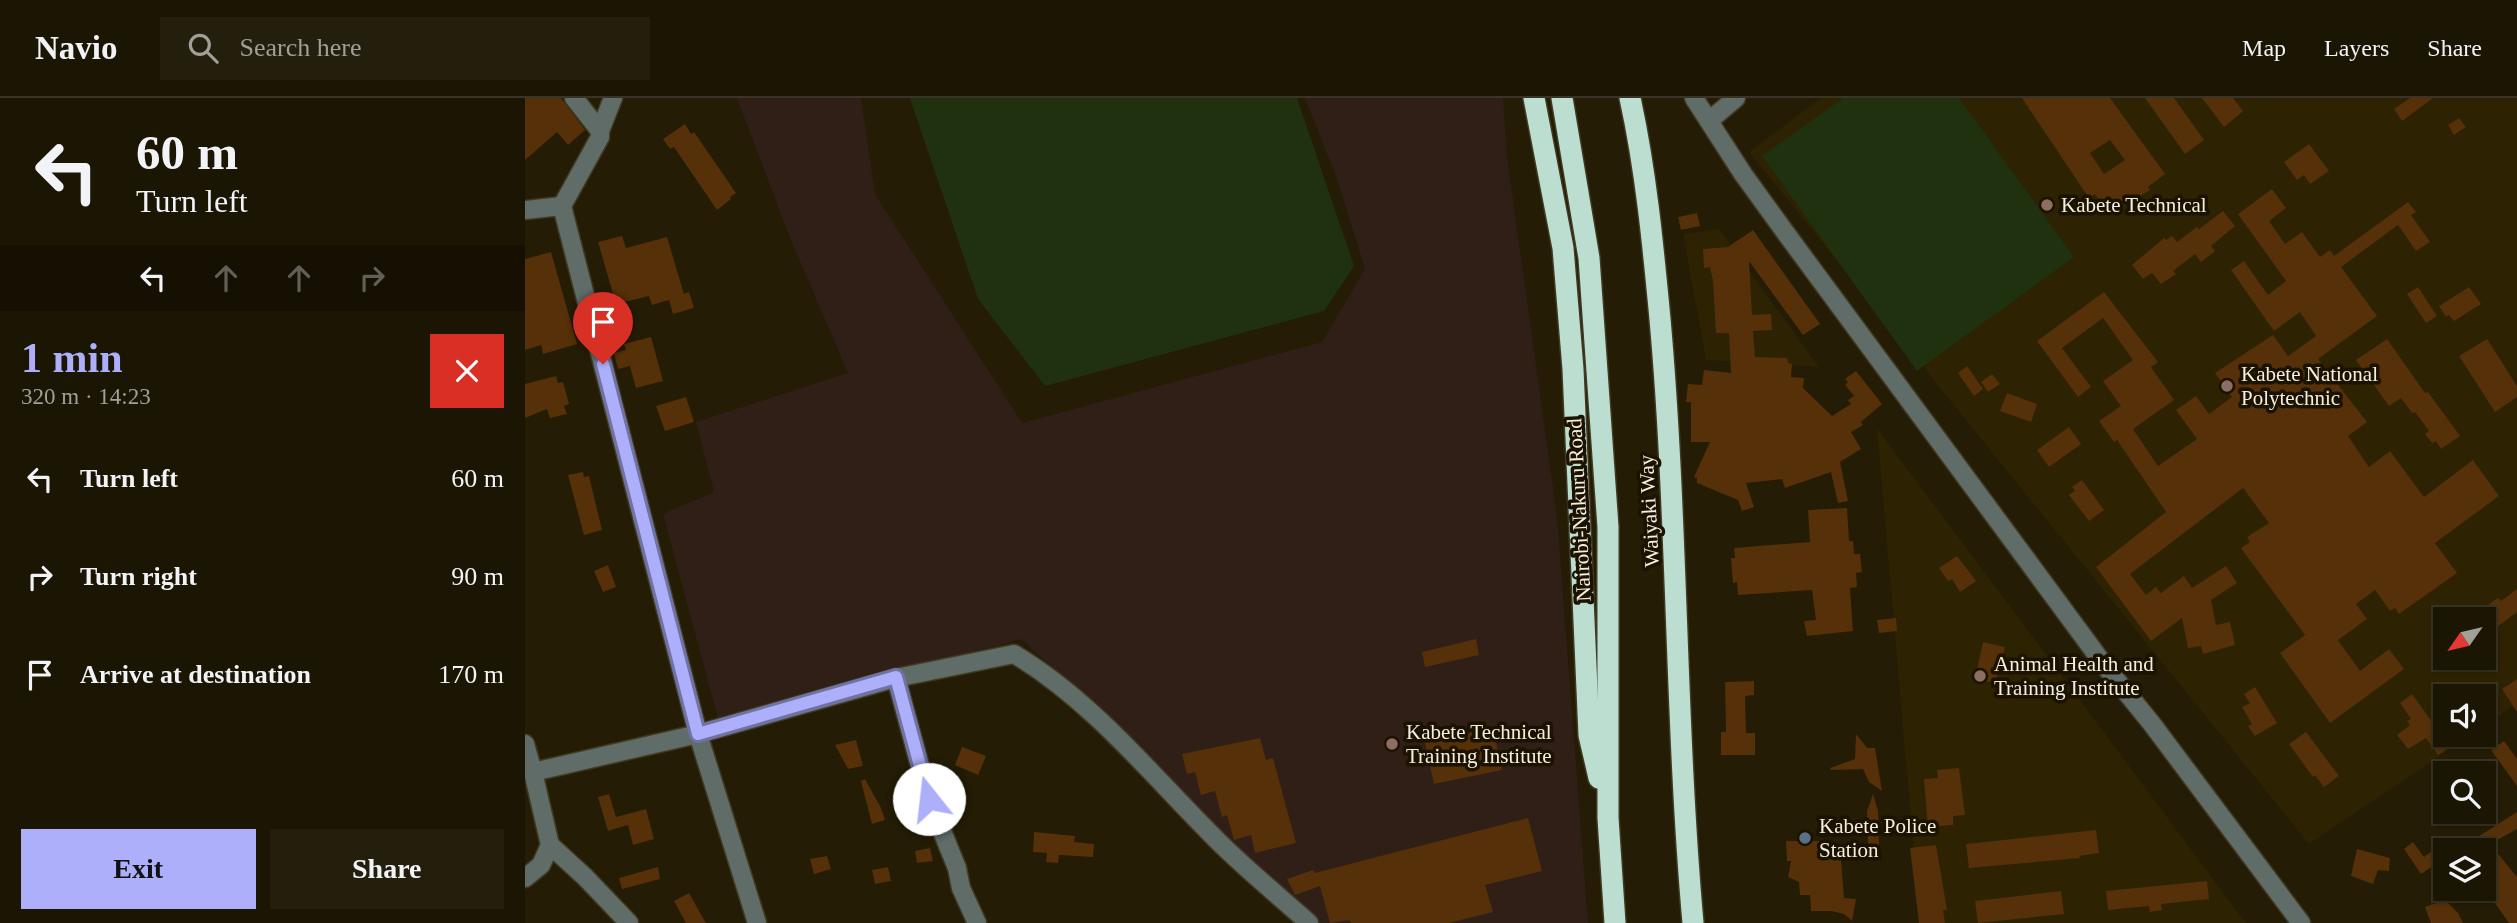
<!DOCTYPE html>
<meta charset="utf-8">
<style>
:root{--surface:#1b1503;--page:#241e0d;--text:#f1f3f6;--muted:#a09f9a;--line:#393425;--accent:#adaffb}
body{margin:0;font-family:Georgia,serif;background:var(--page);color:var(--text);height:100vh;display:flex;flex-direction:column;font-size:26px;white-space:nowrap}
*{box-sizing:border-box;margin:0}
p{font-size:23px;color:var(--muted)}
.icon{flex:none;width:38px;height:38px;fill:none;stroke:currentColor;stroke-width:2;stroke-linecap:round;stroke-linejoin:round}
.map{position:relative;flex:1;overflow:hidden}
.panel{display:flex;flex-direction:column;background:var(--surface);width:525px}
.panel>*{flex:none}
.hud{background:#1b1503;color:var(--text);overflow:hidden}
.needle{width:46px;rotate:236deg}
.fabs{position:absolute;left:1908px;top:509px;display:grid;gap:14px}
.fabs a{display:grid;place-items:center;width:63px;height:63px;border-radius:0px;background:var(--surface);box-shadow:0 2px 5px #0004,0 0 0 2px var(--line);font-size:35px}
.pin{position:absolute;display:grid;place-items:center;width:60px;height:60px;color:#fff;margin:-72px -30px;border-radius:50% 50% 50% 0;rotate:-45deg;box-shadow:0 0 7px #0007}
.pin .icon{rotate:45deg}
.me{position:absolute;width:77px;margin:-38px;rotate:344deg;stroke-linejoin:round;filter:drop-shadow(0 0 5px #0008)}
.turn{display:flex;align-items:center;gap:24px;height:147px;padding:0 21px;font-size:32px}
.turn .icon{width:91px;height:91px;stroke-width:2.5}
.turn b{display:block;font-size:49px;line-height:60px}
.lanes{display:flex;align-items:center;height:66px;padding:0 21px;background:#0003;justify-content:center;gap:35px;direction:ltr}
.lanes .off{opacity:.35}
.round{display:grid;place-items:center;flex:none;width:74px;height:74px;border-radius:0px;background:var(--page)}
.summary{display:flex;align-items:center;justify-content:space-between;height:119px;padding:0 21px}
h1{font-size:42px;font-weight:700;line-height:52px;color:var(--accent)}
.action{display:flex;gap:14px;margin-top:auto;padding:14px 21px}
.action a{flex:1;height:80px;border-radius:0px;background:var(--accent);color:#111;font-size:28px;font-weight:700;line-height:80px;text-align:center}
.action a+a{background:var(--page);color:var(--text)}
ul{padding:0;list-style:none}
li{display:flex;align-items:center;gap:21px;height:98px;padding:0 21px}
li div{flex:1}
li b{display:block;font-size:26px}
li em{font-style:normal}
header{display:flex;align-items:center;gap:42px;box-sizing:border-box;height:98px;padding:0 35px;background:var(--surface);border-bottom:2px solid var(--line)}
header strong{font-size:33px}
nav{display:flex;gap:38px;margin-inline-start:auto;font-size:24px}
.search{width:490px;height:63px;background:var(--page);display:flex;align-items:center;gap:18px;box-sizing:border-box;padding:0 24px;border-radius:0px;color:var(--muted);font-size:26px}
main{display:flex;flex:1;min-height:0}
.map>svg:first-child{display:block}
</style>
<header>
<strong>Navio</strong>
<div class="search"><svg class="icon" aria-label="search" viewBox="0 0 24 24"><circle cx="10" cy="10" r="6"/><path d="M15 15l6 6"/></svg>Search here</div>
<nav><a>Map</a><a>Layers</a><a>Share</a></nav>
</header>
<main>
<section class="panel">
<div class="hud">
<div class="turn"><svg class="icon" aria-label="left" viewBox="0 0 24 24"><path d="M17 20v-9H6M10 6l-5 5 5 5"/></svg><div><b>60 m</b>Turn left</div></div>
<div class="lanes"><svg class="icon" aria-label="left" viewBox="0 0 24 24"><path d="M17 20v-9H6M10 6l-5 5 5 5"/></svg><svg class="icon off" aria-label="ahead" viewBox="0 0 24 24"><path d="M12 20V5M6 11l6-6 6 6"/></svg><svg class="icon off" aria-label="ahead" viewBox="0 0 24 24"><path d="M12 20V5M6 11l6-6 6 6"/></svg><svg class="icon off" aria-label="right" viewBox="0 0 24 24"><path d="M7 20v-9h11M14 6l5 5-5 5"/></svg></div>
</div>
<div class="summary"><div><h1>1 min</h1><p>320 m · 14:23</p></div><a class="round" style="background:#d93025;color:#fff"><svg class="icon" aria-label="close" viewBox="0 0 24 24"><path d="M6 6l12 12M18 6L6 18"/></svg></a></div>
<ul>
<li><svg class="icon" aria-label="left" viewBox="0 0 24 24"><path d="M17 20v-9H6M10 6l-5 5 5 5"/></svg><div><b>Turn left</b></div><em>60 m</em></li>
<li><svg class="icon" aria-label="right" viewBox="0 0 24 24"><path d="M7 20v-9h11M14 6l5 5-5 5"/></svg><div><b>Turn right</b></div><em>90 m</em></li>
<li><svg class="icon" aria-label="arrive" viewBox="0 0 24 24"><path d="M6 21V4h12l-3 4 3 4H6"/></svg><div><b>Arrive at destination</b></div><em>170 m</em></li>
</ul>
<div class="action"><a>Exit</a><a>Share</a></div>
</section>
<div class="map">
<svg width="1992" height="825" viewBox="0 0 1992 825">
<rect width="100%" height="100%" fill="#241c04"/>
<g fill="#2d2202" fill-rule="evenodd">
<path d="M1296,0H1992V605L1958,629V598H1920V637H1946L1784,746L1224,54ZM1920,522H1958V560H1920Z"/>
<path d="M1194,131L1294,269L1181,262L1158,136Z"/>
<path d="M1352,330L1721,825H1395Z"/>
</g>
<path fill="#301f17" d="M212,0H336L350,96L497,325L797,244L840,171L812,81L780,0H978L982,59L1032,419L1063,825H791L497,541L194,624L138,416L189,394L171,324L323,275L265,140Z"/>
<g fill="#203110">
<path d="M385,0H772L829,168L799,213L520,288L453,201Z"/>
<path d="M1318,0H1434L1549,159L1392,273L1237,58Z"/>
</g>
<g fill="#553008" fill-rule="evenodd">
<path d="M0,0H36L60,32L43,47L32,34L0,62Z"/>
<path d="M1497,0H1585L1640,76L1623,89L1625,92L1587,115L1577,101L1575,103L1570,96L1564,100ZM1585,42L1600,62L1579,76L1565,55Z"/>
<path d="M1620,0H1649L1679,42L1660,56Z"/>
<path d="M1677,0H1708L1718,13L1699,29Z"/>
<path d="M1885,0H1908L1877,23L1869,11Z"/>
<path d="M1934,20L1941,29L1929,37L1923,27Z"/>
<path d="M160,26L166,36L169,34L211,95L205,99L206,101L192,112L149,49L145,51L138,41Z"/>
<path d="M1784,46L1804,73L1785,86L1779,77L1772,82L1759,64Z"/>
<path d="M1747,91L1761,110L1744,123L1760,146L1777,134L1795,159L1805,152L1809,158L1883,104L1891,114L1886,117L1905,144L1891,153L1873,127L1816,169L1852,218L1793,261L1842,324L1823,338L1844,369L1865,353L1899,399L1948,362L1974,398L1910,445L1932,475L1874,516L1870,510L1865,513L1850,492L1831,506L1842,521L1813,542L1835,573L1864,551L1879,571L1805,625L1755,555L1780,537L1716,450L1725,444L1722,439L1744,425L1718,390L1605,476L1621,497L1631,489L1636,495L1659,478L1667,490L1701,468L1712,485L1686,502L1691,527L1705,524L1710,547L1678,556L1676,548L1663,550L1657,520L1626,543L1571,469L1641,414L1592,342L1589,344L1574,323L1596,308L1578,283L1608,262L1578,220L1537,250L1566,289L1553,299L1512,243L1579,194L1633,264L1626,269L1649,302L1608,331L1633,368L1672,341L1651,312L1671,298L1684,316L1707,299L1690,275L1748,237L1763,258L1791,238L1775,214L1749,233L1706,172L1719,163L1743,197L1761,183L1713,116Z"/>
<path d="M1698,113L1710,128L1686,148L1690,153L1676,164L1670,156L1648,173L1651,176L1636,186L1627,175L1618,181L1607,167L1639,140L1641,142L1647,138L1652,144L1672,129L1674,131Z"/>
<path d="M1172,115L1175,128L1156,132L1153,119Z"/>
<path d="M1228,132L1295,226L1278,237L1224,163L1227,217L1246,216L1247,232L1228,233L1230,259L1262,260L1263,265L1267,266L1266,279L1279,280L1278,290L1307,318L1326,306L1323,302L1329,298L1320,287L1323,284L1320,281L1331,273L1357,306L1336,324L1338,327L1326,334L1336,351L1315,364L1323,403L1313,405L1306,374L1260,390L1257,381L1221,385L1229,409L1217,413L1213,402L1172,385V380L1169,379L1185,344H1166V304H1161L1163,286L1177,287L1179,272L1206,275L1204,235H1191L1188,183L1185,169L1179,170L1178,151L1203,149Z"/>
<path d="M97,138L101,150L142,139L159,196L164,194L169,210L148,216L144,202L127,207L124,198L91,206L73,144Z"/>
<path d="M26,154L52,246L18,256L16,247L0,252V161Z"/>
<path d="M1893,189L1912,218L1901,225L1882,196Z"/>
<path d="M1944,189L1956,206L1929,223L1924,217L1921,219L1914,208Z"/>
<path d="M126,239L138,283L111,290L105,268L93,271L89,255L101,252L99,246Z"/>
<path d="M1862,241L1900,295L1903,294L1935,338L1916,351L1911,343L1907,345L1900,336L1904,333L1890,314L1887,315L1876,300L1864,308L1831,262Z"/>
<path d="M1962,241L1992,288V299L1970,314L1934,258Z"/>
<path d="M1442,268L1458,291L1449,298L1433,275Z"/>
<path d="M1467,276L1475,286L1463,294L1456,284Z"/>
<path d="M31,278L33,285L38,284L44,306L39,308L42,316L25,320L22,311L0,320V286Z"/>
<path d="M1482,295L1512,306L1506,324L1475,313Z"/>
<path d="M161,299L169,324L140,333L131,308Z"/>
<path d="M1544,329L1556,346L1524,369L1512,352Z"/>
<path d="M58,374L59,379L64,378L77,432L59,437L43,377Z"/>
<path d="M1557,382L1579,412L1564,423L1544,397L1550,393L1547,389Z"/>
<path d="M1322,410L1324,443H1328L1329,456H1335L1337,474L1331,475L1332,489L1325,490L1328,533L1282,538L1279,523L1291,522L1287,492L1213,497L1212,484L1208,485L1206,460H1210L1209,450L1285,444L1283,412Z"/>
<path d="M1432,458L1451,483L1435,494L1427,481L1423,483L1414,470Z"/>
<path d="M83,467L91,489L78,494L69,473Z"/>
<path d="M1992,491V514L1972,529L1963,516L1967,513L1963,507L1973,500L1976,503Z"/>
<path d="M1371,520L1372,533L1354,535L1352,522Z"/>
<path d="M951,541L954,557L900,569L897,554Z"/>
<path d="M1458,544L1480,549L1470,585L1450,581Z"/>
<path d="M1992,581V614L1977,591Z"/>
<path d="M1229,583V597L1220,598L1221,635H1230V657H1196V634H1201L1200,584Z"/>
<path d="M1730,589L1752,625L1730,638L1723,628L1727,626L1717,609L1725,605L1719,596Z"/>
<path d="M1887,596L1925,649L1913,657L1901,640L1883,651L1872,637L1885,627L1882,623L1886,621L1875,605Z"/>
<path d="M968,630L977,672L909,686L900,645Z"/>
<path d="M1781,634L1814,678L1799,689L1790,677L1788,679L1764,646Z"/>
<path d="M1331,636L1342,650H1350L1357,693L1344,684L1338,671L1306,672L1305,670L1330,661Z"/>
<path d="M735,640L741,662L748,660L771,745L730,755L726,737L709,742L702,717L697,719L690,693L676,697L670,674L662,676L657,656Z"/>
<path d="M331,642L338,668L323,671L310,647Z"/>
<path d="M1979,643L1992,661V688L1966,652Z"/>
<path d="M437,649L461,658L453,677L430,667Z"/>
<path d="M1434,670L1440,717L1428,718V727L1403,729L1399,681L1413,680L1412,672Z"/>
<path d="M340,681L356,710L360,722L347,726L336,683Z"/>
<path d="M84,696L91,719L121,711L129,741L108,747L103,727L83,733L73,699Z"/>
<path d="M1348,696L1353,713L1354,747L1343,748L1342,713Z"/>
<path d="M1992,714V731L1965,746L1992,779V825H1984L1958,788V752H1932Z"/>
<path d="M1003,720L1017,773L960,787L968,814L924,825H826L824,822L805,825L795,788L770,797L762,781L788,772L790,775Z"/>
<path d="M1571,732L1574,755L1554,758L1555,760L1444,770L1441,746Z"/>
<path d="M509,734L550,738L549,744L569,746L568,759L534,757L533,765L521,764L522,755L508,754Z"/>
<path d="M1261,743H1303L1316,761L1319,800L1331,801L1327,823L1319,816L1306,813H1286L1285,797H1275L1274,784L1263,779L1266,763H1262Z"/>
<path d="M1888,744L1899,759L1914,748L1920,756V760L1896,776L1879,751Z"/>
<path d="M1411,747L1422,812H1418L1420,825H1394L1385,750Z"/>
<path d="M405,750L408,763L392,765L390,753Z"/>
<path d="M1832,751L1865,760L1864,773L1853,772L1848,786L1826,778Z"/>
<path d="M302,758L306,771L289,776L285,761Z"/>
<path d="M133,769L135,781L97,791L94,780Z"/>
<path d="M363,769L366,783L350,786L347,772Z"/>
<path d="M1682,783L1684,801L1636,806L1637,812L1625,814L1624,808L1583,812L1581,793Z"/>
<path d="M1536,793L1539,816L1453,825L1450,803Z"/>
<path d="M164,795L178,820L181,825H161L149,803Z"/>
<path d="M1920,802L1933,815L1938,825H1906L1900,809Z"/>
</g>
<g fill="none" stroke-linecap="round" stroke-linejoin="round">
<defs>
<g id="minor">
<path d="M1169,0L1218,76L1260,134L1580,568L1627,626L1776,825"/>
<path d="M1184,23L1211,0"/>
<path d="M75,33L88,0"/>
<path d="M37,108L75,39V33L49,0"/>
<path d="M0,112L37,108L173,636L8,674L0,646"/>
<path d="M371,580L404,701L432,770L436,790L452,825"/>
<path d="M25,747L60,779L104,825"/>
<path d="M0,780L16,767L25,747L8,674"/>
<path d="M232,825L173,636L371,580L489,556C571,605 632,684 700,750C727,776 756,800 784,825"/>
</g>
<g id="highway">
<path d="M1009,0L1038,150L1048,271L1064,637L1074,680"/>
<path d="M1037,0L1064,160L1083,429V720L1090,825"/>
<path d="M1105,0C1121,73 1128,147 1135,221C1153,422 1150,624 1168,825"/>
</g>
</defs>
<use href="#minor" stroke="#413a23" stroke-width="21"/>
<use href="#highway" stroke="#413a23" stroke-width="24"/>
<use href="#minor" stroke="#5f6c67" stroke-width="18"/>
<use href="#highway" stroke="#bbded1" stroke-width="21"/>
</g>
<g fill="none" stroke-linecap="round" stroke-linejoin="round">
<defs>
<path id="route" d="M78,266L173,636L371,579L404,701"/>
</defs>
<use href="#route" stroke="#7072a3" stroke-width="18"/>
<use href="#route" stroke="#adaffb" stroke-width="12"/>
</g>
<g fill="#8d6e63" stroke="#1b1200" stroke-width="2.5">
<circle cx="1522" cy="107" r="7"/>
<circle cx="1702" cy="288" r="7"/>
<circle cx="1455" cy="578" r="7"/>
<circle cx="867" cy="646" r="7"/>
</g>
<circle fill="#5c6f8a" stroke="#1b1200" stroke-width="2.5" cx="1280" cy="740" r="7"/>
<g text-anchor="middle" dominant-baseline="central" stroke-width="7" stroke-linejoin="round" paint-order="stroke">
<g font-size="21" fill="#f5efe1" stroke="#1b1200" text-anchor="start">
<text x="1536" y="107">Kabete Technical</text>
<text x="1716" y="276">Kabete National<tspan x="1716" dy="24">Polytechnic</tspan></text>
<text x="1469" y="566">Animal Health and<tspan x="1469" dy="24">Training Institute</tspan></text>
<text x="881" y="634">Kabete Technical<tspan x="881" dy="24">Training Institute</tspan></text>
<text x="1294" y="728">Kabete Police<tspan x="1294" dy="24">Station</tspan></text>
</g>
<g font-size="21" fill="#f5efe1" stroke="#1b1200">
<text transform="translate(1054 412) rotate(-93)">Nairobi-Nakuru Road</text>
<text transform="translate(1124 413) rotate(-93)">Waiyaki Way</text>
</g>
</g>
</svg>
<div class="fabs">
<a><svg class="needle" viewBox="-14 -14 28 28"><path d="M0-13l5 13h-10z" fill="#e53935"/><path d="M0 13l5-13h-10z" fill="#a09f9a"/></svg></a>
<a><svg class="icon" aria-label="sound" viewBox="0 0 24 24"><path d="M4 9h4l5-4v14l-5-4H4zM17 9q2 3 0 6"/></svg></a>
<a><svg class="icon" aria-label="search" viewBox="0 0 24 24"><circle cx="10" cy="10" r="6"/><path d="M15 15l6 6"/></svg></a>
<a><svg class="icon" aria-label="layers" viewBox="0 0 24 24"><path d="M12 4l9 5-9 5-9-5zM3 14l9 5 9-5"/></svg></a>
</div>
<div class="pin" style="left:78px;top:266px;background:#d93025"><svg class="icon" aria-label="arrive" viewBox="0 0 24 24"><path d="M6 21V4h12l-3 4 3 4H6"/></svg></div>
<svg class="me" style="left:404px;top:701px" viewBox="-20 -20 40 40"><circle r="19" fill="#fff"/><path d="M0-13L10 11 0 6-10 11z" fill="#adaffb"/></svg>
</div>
</main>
